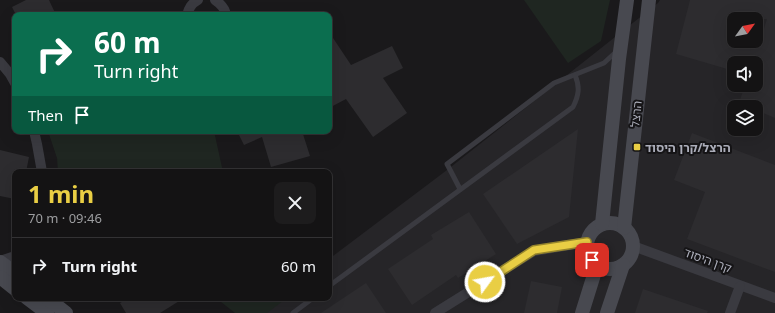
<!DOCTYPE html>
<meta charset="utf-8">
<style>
:root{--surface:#141314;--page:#1d1c1d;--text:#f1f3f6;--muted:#9d9ea0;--line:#333234;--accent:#e9ce44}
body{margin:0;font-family:"Noto Sans","Noto Sans Hebrew",sans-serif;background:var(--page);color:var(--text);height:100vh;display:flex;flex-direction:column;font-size:15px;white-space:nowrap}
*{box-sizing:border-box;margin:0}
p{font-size:13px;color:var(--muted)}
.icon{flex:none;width:22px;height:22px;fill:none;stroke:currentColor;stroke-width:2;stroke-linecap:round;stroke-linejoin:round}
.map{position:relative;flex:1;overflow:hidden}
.panel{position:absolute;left:12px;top:169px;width:320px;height:132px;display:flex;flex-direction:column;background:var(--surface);border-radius:8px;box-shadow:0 4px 16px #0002,0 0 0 1px var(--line)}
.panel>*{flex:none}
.top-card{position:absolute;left:12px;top:12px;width:320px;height:122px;border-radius:8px;box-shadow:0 4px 16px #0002,0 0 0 1px var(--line);background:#0b6e4f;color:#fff;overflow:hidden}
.needle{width:26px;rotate:57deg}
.tools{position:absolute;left:727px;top:12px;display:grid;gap:8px}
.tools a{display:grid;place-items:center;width:36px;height:36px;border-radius:8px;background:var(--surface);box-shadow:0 4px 16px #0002,0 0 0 1px var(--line);font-size:20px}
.pin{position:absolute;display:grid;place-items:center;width:34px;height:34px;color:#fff;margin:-17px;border-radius:8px;box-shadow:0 2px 6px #0006}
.me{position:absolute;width:44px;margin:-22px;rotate:58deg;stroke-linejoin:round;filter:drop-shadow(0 0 3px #0008)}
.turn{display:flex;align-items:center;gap:14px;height:84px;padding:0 16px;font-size:18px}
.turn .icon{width:52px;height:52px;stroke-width:2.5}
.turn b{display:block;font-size:28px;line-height:34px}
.then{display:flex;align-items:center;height:38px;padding:0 16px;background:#0003;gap:8px;font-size:15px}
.round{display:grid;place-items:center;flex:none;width:42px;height:42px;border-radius:8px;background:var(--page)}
.head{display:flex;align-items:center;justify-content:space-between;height:68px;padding:0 16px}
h1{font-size:24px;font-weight:700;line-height:30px;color:var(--accent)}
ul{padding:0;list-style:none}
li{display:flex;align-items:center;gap:12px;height:56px;padding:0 16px;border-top:1px solid var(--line)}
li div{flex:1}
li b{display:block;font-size:15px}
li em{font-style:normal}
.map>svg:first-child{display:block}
</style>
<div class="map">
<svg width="775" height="313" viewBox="0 0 775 313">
<rect width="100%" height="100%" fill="#1a191b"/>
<path fill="#262528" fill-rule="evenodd" d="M660,0H775V313H252L274,298H329V259L447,170L658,3ZM734,19H756V41H734ZM734,63H756V85H734ZM734,107H756V129H734Z"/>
<g fill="#1f2621">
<path d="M524,0H610L601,41L568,63Z"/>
<path d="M48,131H214L223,172H58L57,158Z"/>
<path d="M216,298H287L267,313H235Z"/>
</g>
<g fill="#2d2c2f" fill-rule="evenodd">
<path d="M26,0H49L56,15H16L12,7Z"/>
<path d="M690,0H775V118L756,110V107H748L739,103L745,85H756V63H734V71L676,54ZM734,19H767L760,41H734Z"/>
<path d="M329,32L351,65L392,46L403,68L383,78L407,113L373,137L346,99L329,108Z"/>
<path d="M578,129L569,217L517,244L483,194Z"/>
<path d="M237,131H302L310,156L271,167L262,137L244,145Z"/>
<path d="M692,133L775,165V272L687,239L705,192L674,180Z"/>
<path d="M0,150L29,157L26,172H15V199L0,196Z"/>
<path d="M469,212L496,254L458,278L456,275L412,305L388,269L433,239L431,235Z"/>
<path d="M531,281L562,287L557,313H524Z"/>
<path d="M366,283L386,313H321Z"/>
<path d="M643,289L708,311L707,313H635Z"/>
<path d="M129,298H184L160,313H126L120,303Z"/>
</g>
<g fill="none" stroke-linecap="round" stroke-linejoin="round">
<g stroke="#3a3a40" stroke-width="5">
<path d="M460,189L447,164L554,83L604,63L617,51"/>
<path d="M329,286L573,107C579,95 580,87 575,75"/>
<path d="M293,313L313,298"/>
</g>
<g stroke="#3a3a40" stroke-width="10">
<path d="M215,0C221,4 225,8 226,15"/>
<path d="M187,15C189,8 191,4 198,0"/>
<path d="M0,62L10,74L15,83"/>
<path d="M34,131L37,144L42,172"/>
<path d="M633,246L775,298"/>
<path d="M0,261L15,256"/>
<path d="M435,313L534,251L587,242"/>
<path d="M730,313L740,286"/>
</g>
<g stroke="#484950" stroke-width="14">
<circle cx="610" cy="246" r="23"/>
<path d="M602,224L619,59L627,0"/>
<path d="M624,228L649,0"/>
<path d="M0,262L15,273"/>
<path d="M0,277L15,289"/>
<path d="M27,298L47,313"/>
<path d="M47,298L66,313"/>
<path d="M582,313L597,265"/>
<path d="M607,313L623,265"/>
</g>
</g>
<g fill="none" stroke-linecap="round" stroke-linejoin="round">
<defs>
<path id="route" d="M485,282L534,250L587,242L589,255L592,260"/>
</defs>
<use href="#route" stroke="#97862c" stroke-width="10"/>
<use href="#route" stroke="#e9ce44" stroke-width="7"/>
</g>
<rect fill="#e9ce44" stroke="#151416" stroke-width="1.5" x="633" y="143" width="8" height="8" rx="2"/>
<g text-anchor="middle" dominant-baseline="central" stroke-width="4" stroke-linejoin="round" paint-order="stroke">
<g font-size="12" fill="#acaeba" stroke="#151416">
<text transform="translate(636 114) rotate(-84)">הרצל</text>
<text transform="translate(708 260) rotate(20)">קרן היסוד</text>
</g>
<g font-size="12" font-weight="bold" fill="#acaeba" stroke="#151416" text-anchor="start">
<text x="645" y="147">הרצל/קרן היסוד</text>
</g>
</g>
</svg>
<div class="tools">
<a><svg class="needle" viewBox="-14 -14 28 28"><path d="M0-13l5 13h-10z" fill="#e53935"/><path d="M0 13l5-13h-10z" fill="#9d9ea0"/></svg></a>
<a><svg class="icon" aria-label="sound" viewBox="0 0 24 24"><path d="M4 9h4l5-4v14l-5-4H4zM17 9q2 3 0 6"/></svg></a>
<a><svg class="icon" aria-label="layers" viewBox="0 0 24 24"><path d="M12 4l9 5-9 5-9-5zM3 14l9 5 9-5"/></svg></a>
</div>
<div class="pin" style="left:592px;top:260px;background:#d93025"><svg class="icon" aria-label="arrive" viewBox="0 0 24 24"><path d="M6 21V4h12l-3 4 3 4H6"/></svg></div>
<svg class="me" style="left:485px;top:282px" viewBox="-20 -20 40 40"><circle r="17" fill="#e9ce44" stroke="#fff" stroke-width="3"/><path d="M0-11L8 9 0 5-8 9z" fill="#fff"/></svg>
<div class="top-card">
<div class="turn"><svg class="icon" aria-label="right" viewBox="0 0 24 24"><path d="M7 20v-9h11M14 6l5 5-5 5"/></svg><div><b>60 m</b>Turn right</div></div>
<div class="then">Then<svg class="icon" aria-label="arrive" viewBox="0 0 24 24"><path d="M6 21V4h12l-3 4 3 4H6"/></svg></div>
</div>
<section class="panel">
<div class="head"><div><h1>1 min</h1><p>70 m · 09:46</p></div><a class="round"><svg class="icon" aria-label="close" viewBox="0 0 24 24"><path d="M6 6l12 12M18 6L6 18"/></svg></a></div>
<ul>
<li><svg class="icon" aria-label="right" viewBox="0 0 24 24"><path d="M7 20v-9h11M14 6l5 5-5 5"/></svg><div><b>Turn right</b></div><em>60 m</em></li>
</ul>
</section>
</div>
